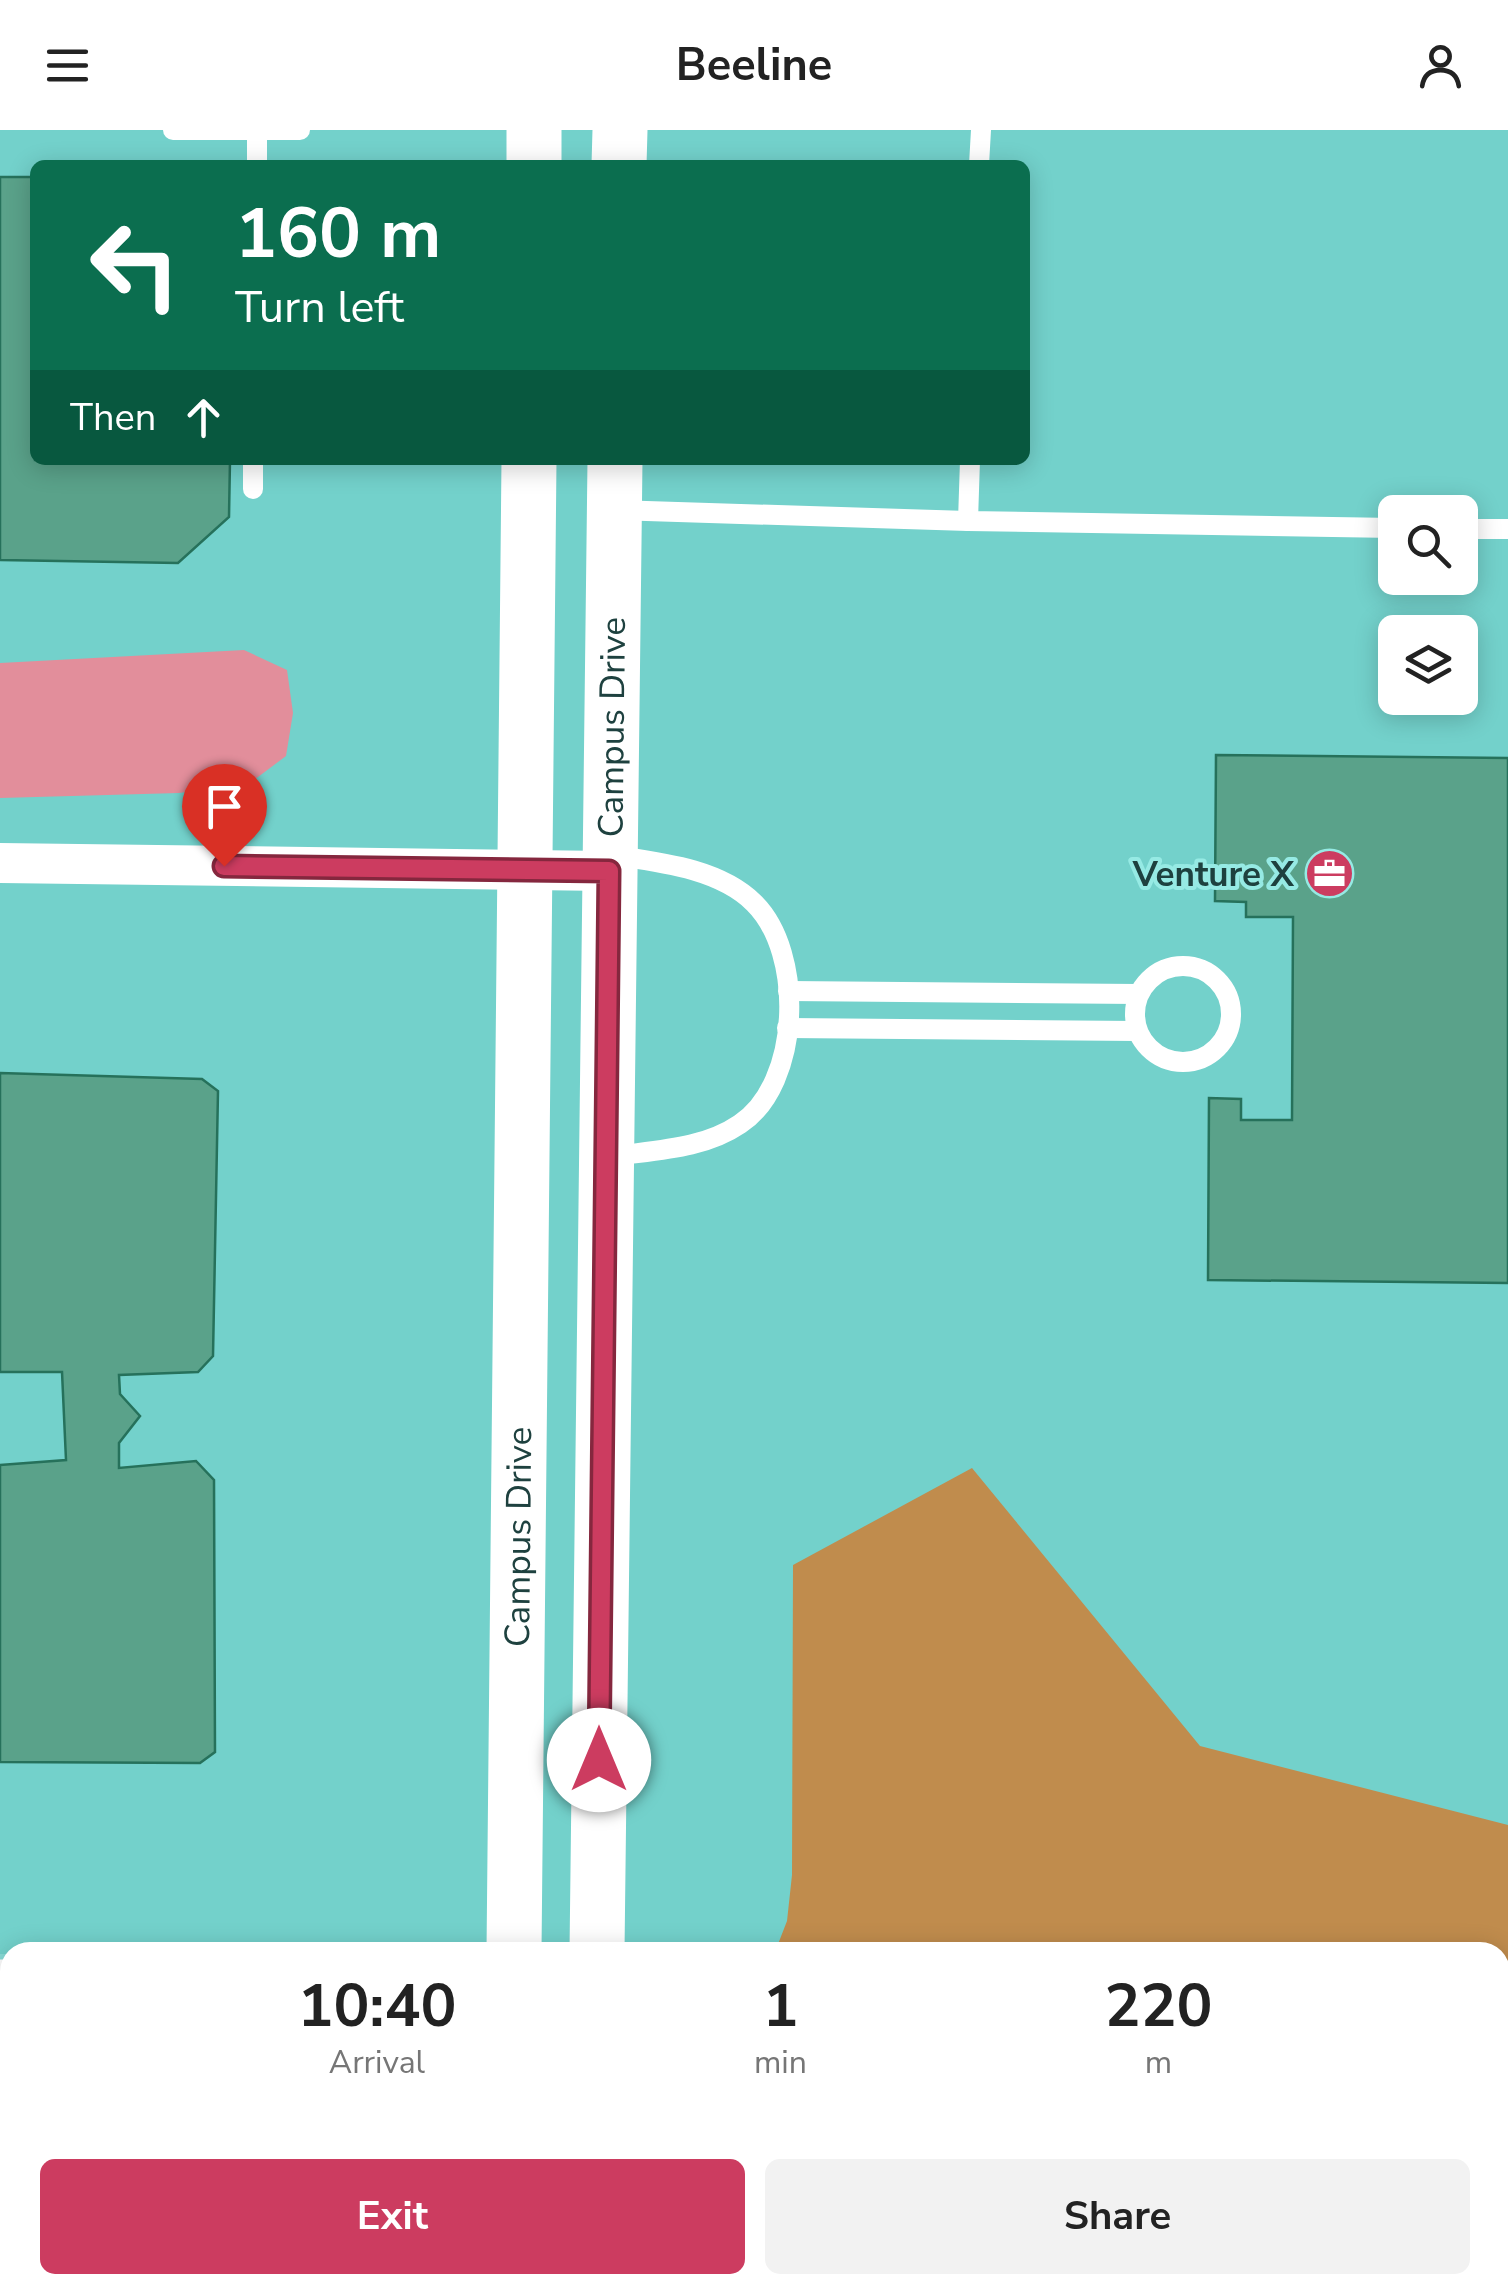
<!DOCTYPE html>
<style>
:root{--surface:#fff;--page:#f2f2f2;--text:#222;--muted:#767676;--accent:#cc3c60}
body{margin:0;font-family:"Nunito Sans",sans-serif;background:var(--page);color:var(--text);height:100vh;display:flex;flex-direction:column;font-size:38px;white-space:nowrap}
*{box-sizing:border-box;margin:0}
p{font-size:32px;color:var(--muted)}
.icon{flex:none;width:55px;height:55px;fill:none;stroke:currentColor;stroke-width:2;stroke-linecap:round;stroke-linejoin:round}
.map{position:relative;flex:1;overflow:hidden}
.drawer{position:absolute;left:0px;top:1812px;width:1510px;height:352px;display:flex;flex-direction:column;background:var(--surface);border-radius:30px 30px 0 0;box-shadow:0 5px 25px #0003}
.drawer>*{flex:none}
.hud{position:absolute;left:30px;top:30px;width:1000px;height:305px;border-radius:15px;box-shadow:0 5px 25px #0003;background:#0b6e4f;color:#fff;overflow:hidden}
.buttons{position:absolute;left:1378px;top:365px;display:grid;gap:20px}
.buttons a{display:grid;place-items:center;width:100px;height:100px;border-radius:15px;background:var(--surface);box-shadow:0 5px 25px #0003;font-size:50px}
.pin{position:absolute;display:grid;place-items:center;width:85px;height:85px;color:#fff;margin:-102px -42px;border-radius:50% 50% 50% 0;rotate:-45deg;box-shadow:0 0 10px #0007}
.pin .icon{rotate:45deg}
.me{position:absolute;width:110px;margin:-55px;rotate:0deg;stroke-linejoin:round;filter:drop-shadow(0 0 8px #0008)}
.turn{display:flex;align-items:center;gap:35px;height:210px;padding:0 40px;font-size:45px}
.turn .icon{width:130px;height:130px;stroke-width:2.5}
.turn b{display:block;font-size:70px;line-height:85px}
.then{display:flex;align-items:center;height:95px;padding:0 40px;background:#0003;gap:20px;font-size:38px}
.eta{display:flex;justify-content:space-evenly;align-items:center;height:170px;text-align:center}
.eta b{font-size:60px;font-weight:700;line-height:70px}
.button{display:flex;gap:20px;margin-top:auto;padding:20px 40px}
.button a{flex:1;height:115px;border-radius:15px;background:var(--accent);color:#fff;font-size:40px;font-weight:700;line-height:115px;text-align:center}
.button a+a{background:var(--page);color:var(--text)}
header{display:flex;justify-content:space-between;align-items:center;height:130px;padding:0 40px;background:var(--surface);font-size:45px;font-weight:700}
.map>svg:first-child{display:block}
</style>
<header><svg class="icon" aria-label="menu" viewBox="0 0 24 24"><path d="M4 6h16M4 12h16M4 18h16"/></svg>Beeline<svg class="icon" aria-label="person" viewBox="0 0 24 24"><circle cx="12" cy="8" r="4"/><path d="M4 21q1-7 8-7t8 7"/></svg></header>
<div class="map">
<svg width="1508" height="2163" viewBox="0 0 1508 2163">
<rect width="100%" height="100%" fill="#89dcd7"/>
<path fill="#73d1cb" fill-rule="evenodd" d="M0,0H1508V1999L1500,1822L0,1824ZM35,35H1025V330H35ZM1395,382H1460V448H1395ZM1395,502H1460V568H1395Z"/>
<path fill="#c08c4d" d="M972,1338L1200,1616L1508,1695V2163H0V2040H10V2155H1500V1822H775L787,1791L792,1745L793,1435Z"/>
<path fill="#e28e9b" d="M244,520L287,540L293,583L286,626L250,653L179,663L0,668V533Z"/>
<g fill="#5aa28a" stroke="#26715b" stroke-width="2.5">
<path d="M0,47H35V330H230L229,387L178,433L0,430Z"/>
<path d="M1216,625L1508,628V1153L1208,1150L1209,968L1241,969V990H1292L1293,787H1246V772L1215,771Z"/>
<path d="M0,943L202,949L218,961L213,1226L198,1242L119,1245L120,1264L140,1286L119,1313V1338L196,1331L214,1350L215,1622L200,1633L0,1632V1335L66,1330L62,1242H0Z"/>
</g>
<g fill="none" stroke-linecap="round" stroke-linejoin="round">
<g stroke="#fff" stroke-width="20">
<path d="M173,0H300"/>
<path d="M257,35V3"/>
<path d="M979,35L981,0"/>
<path d="M970,330L968,391L1395,398"/>
<path d="M253,359V330"/>
<path d="M615,380L968,391"/>
<path d="M1460,399H1508"/>
<circle cx="1183" cy="884" r="48"/>
<path d="M788,861L1138,864"/>
<path d="M787,898L1137,901"/>
<path d="M608,1027C653,1020 702,1020 740,994C801,954 805,823 754,773C719,738 657,732 611,725"/>
</g>
<path stroke="#fff" stroke-width="40" d="M0,733L609,741"/>
<g stroke="#fff" stroke-width="55">
<path d="M534,35V0"/>
<path d="M619,35L620,0"/>
<path id="s1" d="M514,1822L529,330"/>
<path id="s2" d="M597,1822L615,330"/>
<path d="M0,1857H10"/>
<path d="M0,1940H10"/>
<path d="M1500,2020L1508,2024"/>
<path d="M1500,2121L1508,2125"/>
</g>
</g>
<g fill="none" stroke-linecap="round" stroke-linejoin="round">
<defs>
<path id="route" d="M224,736L609,741L599,1630"/>
</defs>
<use href="#route" stroke="#85273e" stroke-width="25"/>
<use href="#route" stroke="#cc3c60" stroke-width="18"/>
</g>
<defs>
<symbol id="office-disc" viewBox="-11 -11 22 22"><circle r="9.5" fill="#cc3c60" stroke="#96eae4"/><path d="M-6-3h4V-5.5h4V-3h4V5H-6ZM-1-4.5V-3h2v-1.5ZM-6 0V1H6V0Z" fill="#fff"/></symbol>
</defs>
<g fill-rule="evenodd">
<use href="#office-disc" x="1302" y="716" width="55" height="55"/>
</g>
<g text-anchor="middle" dominant-baseline="central" stroke-width="8" stroke-linejoin="round" paint-order="stroke">
<g font-size="35" fill="#1e413f" stroke="#96eae4">
<text stroke="none"><textPath href="#s2" startOffset="1225">Campus Drive</textPath></text>
<text stroke="none"><textPath href="#s1" startOffset="415">Campus Drive</textPath></text>
</g>
<g font-size="35" font-weight="bold" fill="#1e413f" stroke="#96eae4" text-anchor="end">
<text x="1294" y="744">Venture X</text>
</g>
</g>
</svg>
<div class="buttons">
<a><svg class="icon" aria-label="search" viewBox="0 0 24 24"><circle cx="10" cy="10" r="6"/><path d="M15 15l6 6"/></svg></a>
<a><svg class="icon" aria-label="layers" viewBox="0 0 24 24"><path d="M12 4l9 5-9 5-9-5zM3 14l9 5 9-5"/></svg></a>
</div>
<div class="pin" style="left:224px;top:736px;background:#d93025"><svg class="icon" aria-label="arrive" viewBox="0 0 24 24"><path d="M6 21V4h12l-3 4 3 4H6"/></svg></div>
<svg class="me" style="left:599px;top:1630px" viewBox="-20 -20 40 40"><circle r="19" fill="#fff"/><path d="M0-13L10 11 0 6-10 11z" fill="#cc3c60"/></svg>
<div class="hud">
<div class="turn"><svg class="icon" aria-label="left" viewBox="0 0 24 24"><path d="M17 20v-9H6M10 6l-5 5 5 5"/></svg><div><b>160 m</b>Turn left</div></div>
<div class="then">Then<svg class="icon" aria-label="ahead" viewBox="0 0 24 24"><path d="M12 20V5M6 11l6-6 6 6"/></svg></div>
</div>
<section class="drawer">
<div class="eta">
<div><b>10:40</b><p>Arrival</p></div>
<div><b>1</b><p>min</p></div>
<div><b>220</b><p>m</p></div>
</div>
<div class="button"><a>Exit</a><a>Share</a></div>
</section>
</div>
